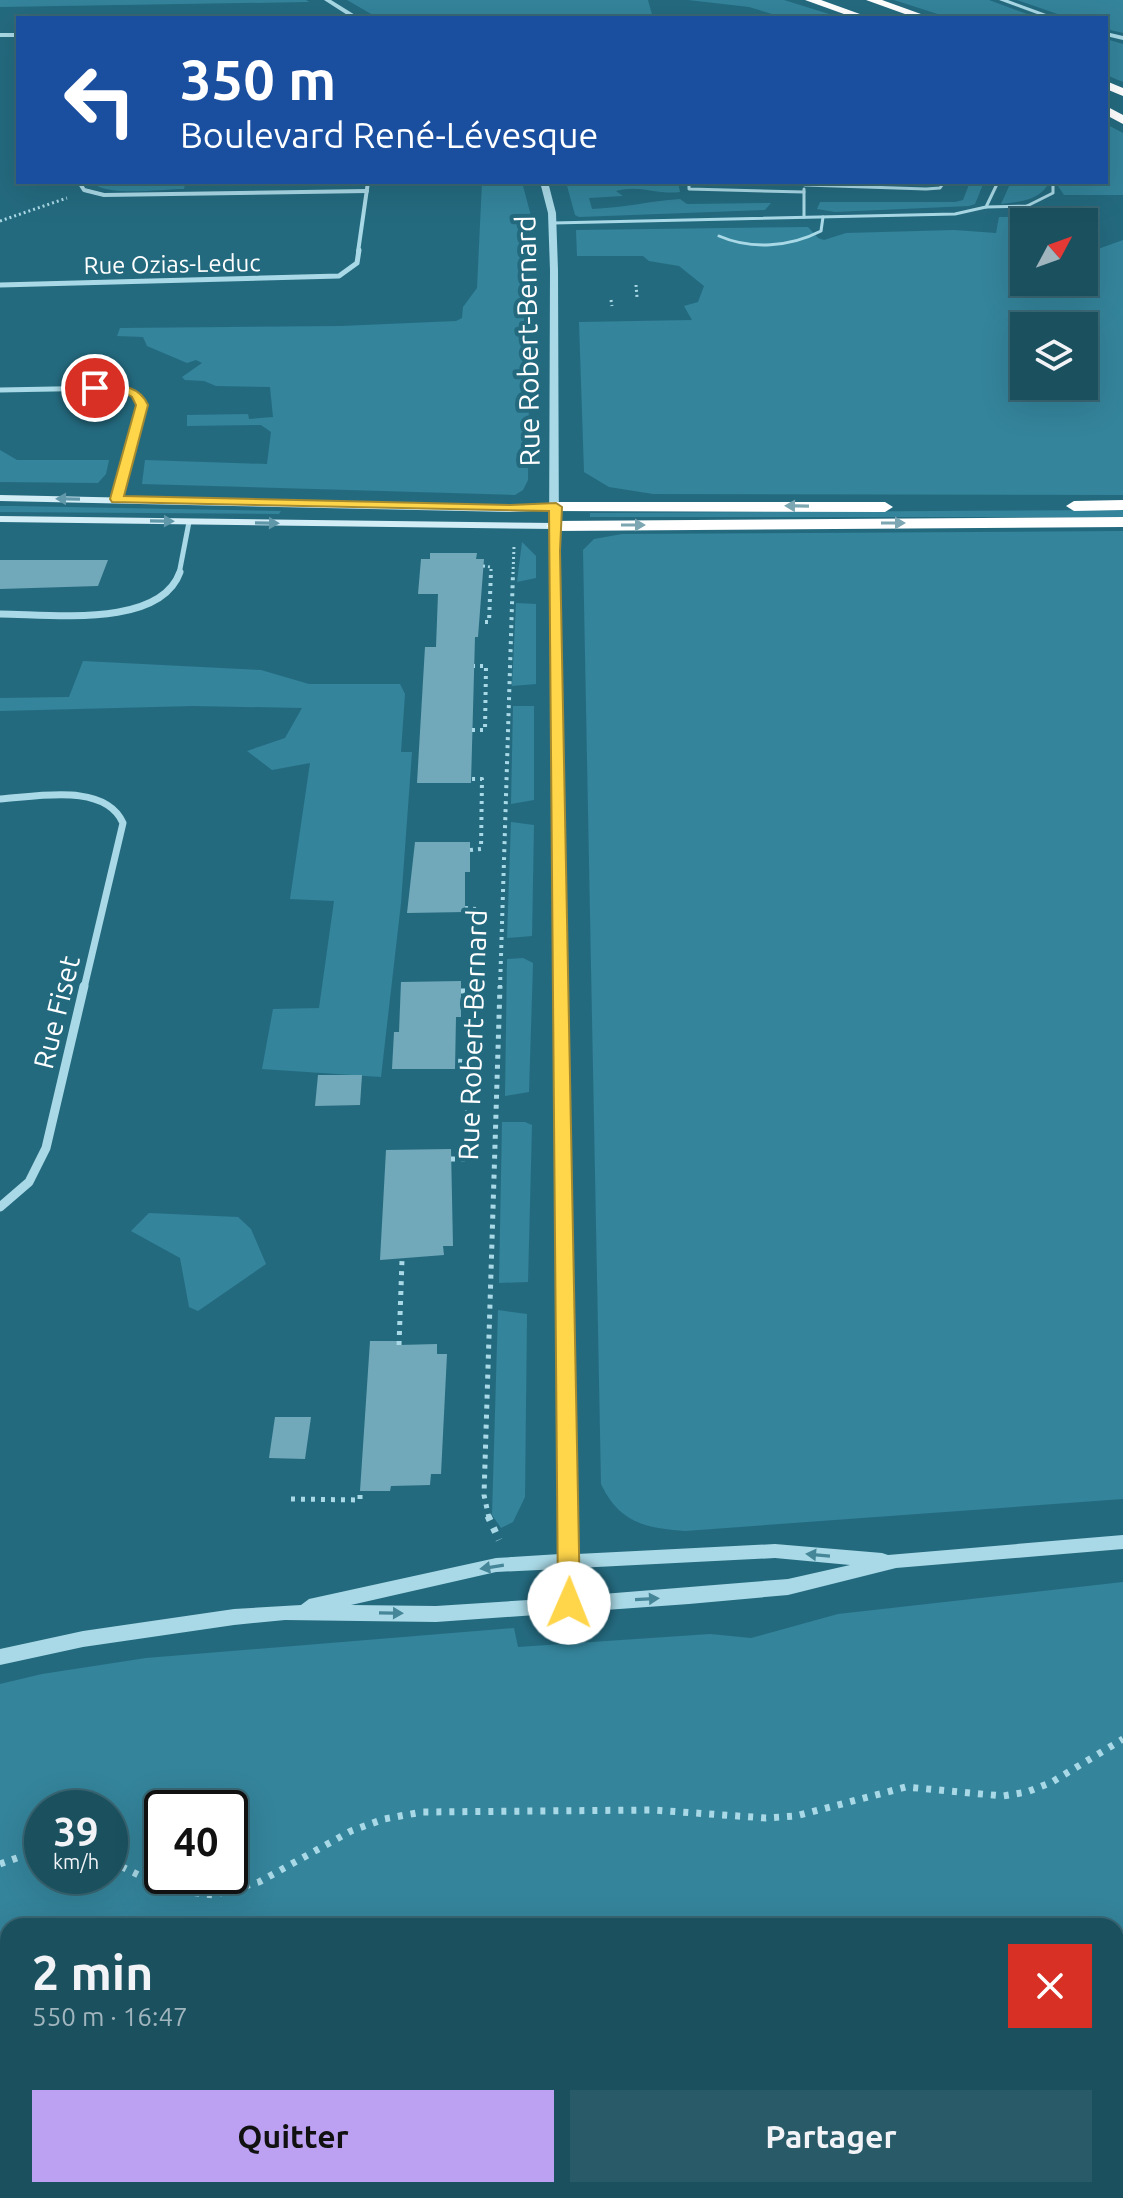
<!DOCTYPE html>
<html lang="fr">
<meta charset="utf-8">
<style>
:root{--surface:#1b505f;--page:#285a68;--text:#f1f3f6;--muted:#a0b5bd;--line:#396774;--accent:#bca0f2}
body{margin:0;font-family:Ubuntu,sans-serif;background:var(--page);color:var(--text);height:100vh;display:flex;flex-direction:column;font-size:30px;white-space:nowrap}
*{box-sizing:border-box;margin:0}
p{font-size:26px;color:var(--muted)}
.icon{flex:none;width:44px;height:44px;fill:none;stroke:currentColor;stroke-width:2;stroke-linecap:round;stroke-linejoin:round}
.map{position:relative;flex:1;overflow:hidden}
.drawer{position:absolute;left:0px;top:1918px;width:1124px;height:280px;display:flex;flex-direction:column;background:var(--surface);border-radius:24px 24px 0 0;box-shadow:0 8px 32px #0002,0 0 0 2px var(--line)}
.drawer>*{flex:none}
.hud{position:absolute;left:16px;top:16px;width:1092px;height:168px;border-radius:0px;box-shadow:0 8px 32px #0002,0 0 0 2px var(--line);background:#1a4fa0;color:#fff;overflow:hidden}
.needle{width:52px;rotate:49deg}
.buttons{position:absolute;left:1010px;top:208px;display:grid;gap:16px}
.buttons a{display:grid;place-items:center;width:88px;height:88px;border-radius:0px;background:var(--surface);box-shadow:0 8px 32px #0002,0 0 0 2px var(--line);font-size:40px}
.speed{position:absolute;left:24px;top:1790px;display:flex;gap:16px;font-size:40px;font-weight:700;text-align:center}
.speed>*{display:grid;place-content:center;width:104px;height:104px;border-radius:50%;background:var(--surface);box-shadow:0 8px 32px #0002,0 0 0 2px var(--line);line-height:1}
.speed small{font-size:20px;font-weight:400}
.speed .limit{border:4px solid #111;border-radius:12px;background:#fff;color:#111}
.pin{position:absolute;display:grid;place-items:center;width:68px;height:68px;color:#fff;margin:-34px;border:4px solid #fff;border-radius:50%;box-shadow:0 2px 8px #0007}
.me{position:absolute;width:88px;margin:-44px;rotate:1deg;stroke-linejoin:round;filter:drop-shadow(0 0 6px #0008)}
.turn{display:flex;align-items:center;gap:28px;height:168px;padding:0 32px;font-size:36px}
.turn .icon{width:104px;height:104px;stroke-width:2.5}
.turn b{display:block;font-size:56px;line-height:68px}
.round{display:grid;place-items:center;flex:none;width:84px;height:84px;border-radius:0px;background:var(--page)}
.head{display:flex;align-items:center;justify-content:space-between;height:136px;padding:0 32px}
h1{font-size:48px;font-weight:600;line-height:60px}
.primary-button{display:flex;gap:16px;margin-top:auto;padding:16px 32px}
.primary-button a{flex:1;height:92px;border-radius:0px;background:var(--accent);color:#111;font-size:32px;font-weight:600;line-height:92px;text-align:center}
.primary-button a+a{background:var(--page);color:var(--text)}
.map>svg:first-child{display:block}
</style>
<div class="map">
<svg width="1123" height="2198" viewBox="0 0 1123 2198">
<rect width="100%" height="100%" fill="#246a7f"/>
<g fill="#34849b" fill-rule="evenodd">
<path d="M0,0H306L309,2L0,7Z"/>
<path d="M347,0H648L653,18H378Z"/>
<path d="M688,0H784L842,18H765L772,14L749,7Z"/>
<path d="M894,0H989L1038,18H950Z"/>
<path d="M1017,0H1123V33L1106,29V18H1069Z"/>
<path d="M1106,39L1123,44V82L1106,75Z"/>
<path d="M1106,124L1123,133V195H1064L1058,186H1047C1037,201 1018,202 1001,204L1011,182H1106Z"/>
<path d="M181,182L185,184L184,189C163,189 107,197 93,183Z"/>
<path d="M482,182H522L531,216L528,480L523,490L515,495L142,484L145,460L267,464L271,432L261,425L187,426V415L248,414L249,419L273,417L270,387L216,386L204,381L185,380L182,377L202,363L196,360L187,363L147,346L143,337L117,336L120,328L341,326L456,321L462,318L463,307L477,288Z"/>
<path d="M566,182H678L680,192C657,195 639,184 616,191L623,196L589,198L592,209C622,208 650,201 680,199L687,204L771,203L765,210L579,217L575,215Z"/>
<path d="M970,182H984L975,204L969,206L835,212L817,209L820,202H955L963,200Z"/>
<path d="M999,217H1014L1017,224L1024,225V282H1084V249H1098L1123,240V495L653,494L609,487L584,472L579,322L692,320L684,306L698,302L704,286L679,266L649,261L643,256H577L576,230L808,227L818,238L824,240L846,233L954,230L996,233ZM1024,326H1084V386H1024Z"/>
<path d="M0,450L17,460H109L106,474L98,483L0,482Z"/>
<path d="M0,506H14L281,511L279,514L0,512Z"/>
<path d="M1123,510V517H590V513Z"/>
<path d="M1123,531V1499L685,1531C644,1528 619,1522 601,1484L583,550L594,539L622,534Z"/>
<path d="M522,542L536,556V578L517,582Z"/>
<path d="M516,603L536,604V684L512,686Z"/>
<path d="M83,661L261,670L309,684H400L405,694L401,752H412L401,903L381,1077L262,1069L273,1009L319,1008L334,901L290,899L310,763L272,770L247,751L285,738L302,708L193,706L0,711V698L69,697Z"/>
<path d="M513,706H534V800L511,804Z"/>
<path d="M511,822L534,825L532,936L507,938Z"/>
<path d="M523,958L533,963L529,1092L505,1096L507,959Z"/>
<path d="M502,1122H525L532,1125L528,1282L499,1283Z"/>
<path d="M149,1213L238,1217L251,1229L266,1264L198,1311L189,1307L180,1258L131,1231Z"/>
<path d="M498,1310L527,1314L525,1497L513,1522L501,1528L492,1515Z"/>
<path d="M1123,1582V2198H0V1684L42,1674L146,1658L514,1628L518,1647L710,1634L751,1638L838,1614ZM110,1808V1876H42V1808ZM230,1808V1876H162V1808ZM8,1926H1116V2190H8Z"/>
</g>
<g fill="#71a9ba">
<path d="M430,553H477L476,559H484L478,637H475L471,783H417L425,647H436L438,594H418L421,559H430Z"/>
<path d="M0,560H108L98,586L0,589Z"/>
<path d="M415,842H470V872H465V912L407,913Z"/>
<path d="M461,981V1017H456L455,1069H392L394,1032H399L401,982Z"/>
<path d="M318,1075H362L360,1105L315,1106Z"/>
<path d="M451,1149L453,1246H443L444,1255L380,1260L386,1150Z"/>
<path d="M370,1341H400L399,1345L437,1344V1354H447L441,1474H431L430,1485L391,1486L390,1491H360Z"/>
<path d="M275,1417H311L305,1459L269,1458Z"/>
</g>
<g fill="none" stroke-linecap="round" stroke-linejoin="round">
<g stroke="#a9d9e6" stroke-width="3" stroke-dasharray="2 3" stroke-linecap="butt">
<path d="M0,221L67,198"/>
<path d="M636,285L637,297"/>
<path d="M611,300L612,306"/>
<path d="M483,566L491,567V574"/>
<path d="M513,574L514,546"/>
</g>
<g stroke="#a9d9e6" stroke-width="4" stroke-dasharray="3 5" stroke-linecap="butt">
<path d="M485,622H489L491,572"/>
<path d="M472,730H485L486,666H474"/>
<path d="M470,850L481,849L482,779H471"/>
<path d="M465,908L477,909L474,988"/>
<path d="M500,988L513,572"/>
</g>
<g stroke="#a9d9e6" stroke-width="5" stroke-dasharray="4 6" stroke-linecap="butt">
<path d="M461,991H474V986"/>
<path d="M451,1159H466L470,1062L455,1061"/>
<path d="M399,1345L402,1260"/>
<path d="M291,1499L360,1500V1491"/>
<path d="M489,1518L484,1495L500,986"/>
</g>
<g stroke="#a9d9e6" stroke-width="7" stroke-dasharray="5 8" stroke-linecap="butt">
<path d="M488,1516L499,1540"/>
<path d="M110,1861L167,1889L213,1895L259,1882L351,1831L384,1819L422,1812L653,1810L766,1818L796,1816L906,1787L1003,1796L1027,1792L1052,1782L1123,1739"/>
<path d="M0,1864L42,1849"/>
</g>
<g stroke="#a9d9e6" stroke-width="3">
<path d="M689,182V189L804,192"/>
<path d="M805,185L926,189L940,188L944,182"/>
<path d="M804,189V217"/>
<path d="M1027,206L1043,213L1049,222"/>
<path d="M986,207L1027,206L1053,193V182"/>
<path d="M553,223L955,214L986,207L998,182"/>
<path d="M719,236C751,250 790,247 821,231L823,217"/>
</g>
<g stroke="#a9d9e6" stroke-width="4">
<path d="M0,35H18"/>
<path d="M79,182L84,190L104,195L367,191"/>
<path d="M358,252L368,182"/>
</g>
<g stroke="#a9d9e6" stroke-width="5">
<path d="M0,285L339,276L357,263L359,250"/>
<path d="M0,390L107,388L137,395L142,405L117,499"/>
<path d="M179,574L189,522"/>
</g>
<g stroke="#a9d9e6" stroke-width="7">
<path d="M0,614C49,614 160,629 180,572"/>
<path d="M0,799C36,797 105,782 123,823L84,988"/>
</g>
<path stroke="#a9d9e6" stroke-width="9" d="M0,1207L29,1182L46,1148L84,986"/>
<g fill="#a9d9e6" fill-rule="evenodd">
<path d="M324,0H331L360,18H352Z"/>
<path d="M999,0H1008L1057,18H1048Z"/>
<path d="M1106,32L1123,36V40L1106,36Z"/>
<path d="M540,182H548L556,213L558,270L559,551L577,1554L775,1544L882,1553L888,1555L1123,1535V1549L896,1568L788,1595L689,1604L436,1622L285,1620L234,1625L83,1647L0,1665V1649L83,1631L234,1609L301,1605L309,1599L496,1558L560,1554L549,551L550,270L548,213ZM775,1558L850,1565L788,1579L578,1596L577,1568ZM560,1569V1598L436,1606L351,1605L496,1572Z"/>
</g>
<g fill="#d3edf6" fill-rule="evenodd">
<path d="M0,495L510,506L556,504L562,507L556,510L510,512L0,501Z"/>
<path d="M0,516L555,523L561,526L555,529L0,522Z"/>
</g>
<g fill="#fff" fill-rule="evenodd">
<path d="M805,0H821L871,18H855Z"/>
<path d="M866,0H882L932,18H916Z"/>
<path d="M1106,81L1123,88V96L1106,89Z"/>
<path d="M1106,106L1123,115V124L1106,115Z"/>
<path d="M1123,500V510L1074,511L1066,506L1074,501Z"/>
<path d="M556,502H885L893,507L885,512L550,511L548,507L550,503Z"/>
<path d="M1123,517V527L555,531L546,526L555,521Z"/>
</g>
</g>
<defs><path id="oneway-solid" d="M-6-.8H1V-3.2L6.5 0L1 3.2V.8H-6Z" transform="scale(2)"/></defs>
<g fill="#6198a9">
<use href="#oneway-solid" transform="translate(68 499) rotate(-179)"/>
<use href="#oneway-solid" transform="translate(162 521) rotate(1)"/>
<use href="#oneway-solid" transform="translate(267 523) rotate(1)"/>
</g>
<g fill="#7ca6b2">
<use href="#oneway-solid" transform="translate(797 506) rotate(-179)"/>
<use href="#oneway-solid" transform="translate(893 523)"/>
<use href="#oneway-solid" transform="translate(633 525)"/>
</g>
<g fill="#458699">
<use href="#oneway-solid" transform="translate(818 1555) rotate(-175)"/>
<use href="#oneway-solid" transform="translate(492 1567) rotate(171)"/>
<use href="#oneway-solid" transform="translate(647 1599) rotate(-3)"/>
<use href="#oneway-solid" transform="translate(391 1613) rotate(1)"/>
</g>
<path fill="#ffd54a" stroke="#a68a30" stroke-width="2" d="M95,384C117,386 138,383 148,405L124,496L510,505L556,503L562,507L560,551L580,1603L577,1610L569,1613L561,1610L558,1603L549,511L112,502L110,499L136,405L132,397L127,394L91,390L90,388Z"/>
<g text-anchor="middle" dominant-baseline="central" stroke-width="8" stroke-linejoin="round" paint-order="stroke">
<g font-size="24" fill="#fff" stroke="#246a7f">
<text transform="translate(172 264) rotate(-1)">Rue Ozias-Leduc</text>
</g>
<g font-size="28" fill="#fff" stroke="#246a7f">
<text transform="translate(527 341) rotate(-91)">Rue Robert-Bernard</text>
<text transform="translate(56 1012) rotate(-76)">Rue Fiset</text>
<text transform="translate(472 1035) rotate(-88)">Rue Robert-Bernard</text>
</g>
</g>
</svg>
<div class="buttons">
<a><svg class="needle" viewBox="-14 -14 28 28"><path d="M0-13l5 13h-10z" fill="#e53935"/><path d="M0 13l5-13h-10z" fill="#a0b5bd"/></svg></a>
<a><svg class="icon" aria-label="layers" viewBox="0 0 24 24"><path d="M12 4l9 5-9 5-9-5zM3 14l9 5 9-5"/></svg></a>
</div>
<div class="speed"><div>39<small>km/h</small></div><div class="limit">40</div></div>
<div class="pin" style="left:95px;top:388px;background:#d93025"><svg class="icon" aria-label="arrive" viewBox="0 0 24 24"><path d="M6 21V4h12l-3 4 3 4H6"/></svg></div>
<svg class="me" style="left:569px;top:1603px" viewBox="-20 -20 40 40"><circle r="19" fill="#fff"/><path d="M0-13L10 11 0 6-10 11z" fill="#ffd54a"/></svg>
<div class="hud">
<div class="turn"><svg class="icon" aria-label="left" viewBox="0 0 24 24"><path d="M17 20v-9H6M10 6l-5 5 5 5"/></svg><div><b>350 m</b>Boulevard René-Lévesque</div></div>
</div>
<section class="drawer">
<div class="head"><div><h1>2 min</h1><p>550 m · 16:47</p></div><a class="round" style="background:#d93025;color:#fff"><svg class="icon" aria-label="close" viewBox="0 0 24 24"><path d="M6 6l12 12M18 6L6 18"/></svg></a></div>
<div class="primary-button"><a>Quitter</a><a>Partager</a></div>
</section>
</div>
